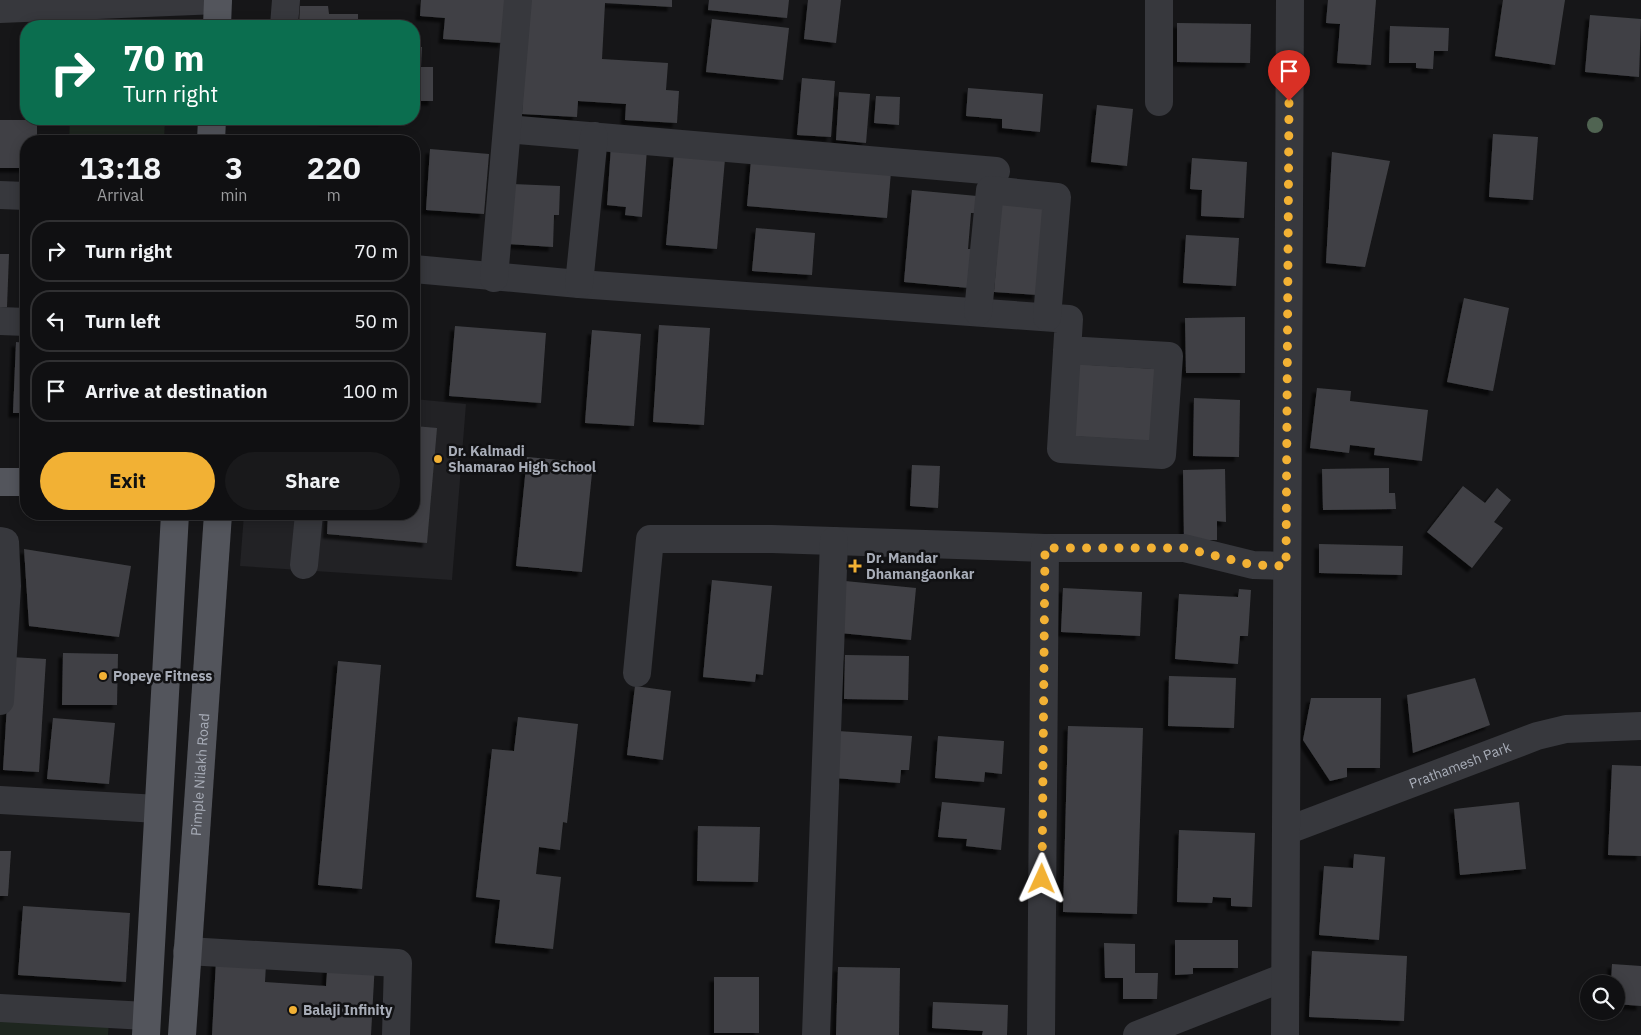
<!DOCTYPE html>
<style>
:root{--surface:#101012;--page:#19191b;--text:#f1f3f6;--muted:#9c9d9f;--line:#303032;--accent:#f2b134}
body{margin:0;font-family:"IBM Plex Sans",sans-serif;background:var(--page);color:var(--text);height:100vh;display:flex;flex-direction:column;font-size:19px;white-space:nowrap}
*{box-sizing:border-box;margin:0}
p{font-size:16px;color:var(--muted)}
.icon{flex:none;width:28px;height:28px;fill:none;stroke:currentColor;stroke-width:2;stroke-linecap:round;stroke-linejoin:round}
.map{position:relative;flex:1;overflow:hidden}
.sheet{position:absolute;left:20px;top:135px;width:400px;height:385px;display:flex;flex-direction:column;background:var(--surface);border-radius:20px;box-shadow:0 2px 12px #0003,0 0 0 1px var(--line)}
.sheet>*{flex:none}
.hud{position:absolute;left:20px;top:20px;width:400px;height:105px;border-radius:20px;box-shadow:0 2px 12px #0003,0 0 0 1px var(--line);background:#0b6e4f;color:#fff;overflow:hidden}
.controls{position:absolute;left:1580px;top:975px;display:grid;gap:10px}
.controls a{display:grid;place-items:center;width:45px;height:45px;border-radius:50%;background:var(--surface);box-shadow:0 2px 12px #0003,0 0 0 1px var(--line);font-size:25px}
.pin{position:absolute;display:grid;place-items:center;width:42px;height:42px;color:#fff;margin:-51px -21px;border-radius:50% 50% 50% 0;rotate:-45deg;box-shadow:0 0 5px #0007}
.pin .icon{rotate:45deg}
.me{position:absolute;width:55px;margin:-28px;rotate:1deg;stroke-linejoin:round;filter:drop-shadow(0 0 4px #0008)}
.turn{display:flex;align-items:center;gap:18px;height:105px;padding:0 20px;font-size:22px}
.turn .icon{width:65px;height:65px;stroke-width:2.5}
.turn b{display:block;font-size:35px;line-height:42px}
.eta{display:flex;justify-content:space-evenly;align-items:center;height:85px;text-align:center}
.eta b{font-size:30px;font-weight:700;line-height:35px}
.cta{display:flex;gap:10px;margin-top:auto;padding:10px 20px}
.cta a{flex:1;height:58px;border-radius:30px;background:var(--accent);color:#111;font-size:20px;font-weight:700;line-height:58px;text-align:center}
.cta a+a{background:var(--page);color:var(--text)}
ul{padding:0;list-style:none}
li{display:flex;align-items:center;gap:15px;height:62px;margin:0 10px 8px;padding:0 10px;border:2px solid var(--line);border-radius:20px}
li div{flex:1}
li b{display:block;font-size:19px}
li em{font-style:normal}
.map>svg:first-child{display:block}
</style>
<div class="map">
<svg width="1641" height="1035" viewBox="0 0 1641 1035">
<defs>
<filter id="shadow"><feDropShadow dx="-4.5" dy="4.5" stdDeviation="1" flood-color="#0009"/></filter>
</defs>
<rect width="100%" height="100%" fill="#161618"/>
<path fill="#222225" d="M414,399L466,404L452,580L240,566L244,514H414Z"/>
<g fill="#1e261f">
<path d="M70,119H165L164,141H69Z"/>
<path d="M0,1015L109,1021L108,1035H0Z"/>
</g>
<g fill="#404145" filter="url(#shadow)">
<path d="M421,0H511L503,43L443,39L445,18L420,16Z"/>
<path d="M529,0H672V7L605,3L602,59L668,63L666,90L679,91L677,123L625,120L626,104L578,101L577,117L522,114Z"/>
<path d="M709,0H789L787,18L708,10Z"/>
<path d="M808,0H841L836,43L804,39Z"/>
<path d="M1328,0H1376L1371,65L1337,63L1340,24L1326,23Z"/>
<path d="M1503,0H1565L1555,65L1495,56Z"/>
<path d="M300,6H328L329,14H358V22H407V26H299Z"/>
<path d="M1590,15L1641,19L1639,77L1585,72Z"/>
<path d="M712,19L789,28L783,80L706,72Z"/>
<path d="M1177,23L1251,24L1250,63L1177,62Z"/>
<path d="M1390,26L1449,28L1448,51H1434L1433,69L1416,68V63H1389Z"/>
<path d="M414,47H422L421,67H433V101H414Z"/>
<path d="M802,78L835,81L831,137L797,135Z"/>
<path d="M968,88L1043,94L1040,132L1002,128V119L966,116Z"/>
<path d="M839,92L870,94L866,143L836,140Z"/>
<path d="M876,96L900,97L899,125L874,123Z"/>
<path d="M1097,105L1133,109L1127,166L1091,162Z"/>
<rect x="323" y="119" width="61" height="2"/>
<path d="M0,120H37V141H26V168H0Z"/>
<path d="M1493,134L1538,137L1533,200L1489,197Z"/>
<path d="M611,146L647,149L642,217L625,215L626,207L607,205Z"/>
<path d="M430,149L489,154L484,214L426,210Z"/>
<path d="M1332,152L1390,161L1365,267L1326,263Z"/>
<path d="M674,154L725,159L717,249L666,245Z"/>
<path d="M1192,158L1247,162L1244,218L1201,216L1202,190L1190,189Z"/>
<path d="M751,160L891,172L887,218L747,206Z"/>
<path d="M512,184L560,186L559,215H554L553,247L508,244Z"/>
<path d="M912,190L977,196L975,213H971L968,249H972L969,288L904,282Z"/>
<path d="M1001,203L1044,206L1037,295L994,292Z"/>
<path d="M756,228L815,233L812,275L752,271Z"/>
<path d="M1186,235L1239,238L1236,286L1183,283Z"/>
<path d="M0,254H9L7,307H0Z"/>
<path d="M1464,298L1509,308L1493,391L1447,382Z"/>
<path d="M1245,317V373H1186L1185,318Z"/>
<path d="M659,325L710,328L704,425L653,422Z"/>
<path d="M455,326L546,333L541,403L449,396Z"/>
<path d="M592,330L641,334L634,426L585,423Z"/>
<path d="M16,342L26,343V413H13Z"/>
<path d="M1074,364L1156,369L1151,441L1070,436Z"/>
<path d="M1317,388L1351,391L1350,401L1428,410L1422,461L1374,455L1375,448L1350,445L1349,453L1310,448Z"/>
<path d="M1194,398L1240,400L1239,457L1193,456Z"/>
<path d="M414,426L437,428L427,543L327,534L328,514H414Z"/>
<path d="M527,457L593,463L582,572L516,566Z"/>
<path d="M912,465L940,466L938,508L910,506Z"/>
<path d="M1389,468V493H1395L1396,509L1323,510L1322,469Z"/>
<path d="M1225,469L1226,522L1217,521V540H1184L1183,470Z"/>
<path d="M1463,486L1485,503L1497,488L1511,500L1494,522L1503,528L1472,568L1427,532Z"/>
<path d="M1319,544L1403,546L1402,575L1319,573Z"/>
<path d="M24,549L131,566L119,637L29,626Z"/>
<path d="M712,580L772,586L763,675L756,674L755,682L703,677Z"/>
<path d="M845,581L916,588L911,640L840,633Z"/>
<path d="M1063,588L1142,592L1140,636L1061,632Z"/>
<path d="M1239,589L1251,590L1248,636H1240L1238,664L1175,659L1179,594L1238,597Z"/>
<path d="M63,653L118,654L117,705H62Z"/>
<path d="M845,655L909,656L908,700L844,699Z"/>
<path d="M10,657L46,659L39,772L3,770Z"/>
<path d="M338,661L381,665L362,889L318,885Z"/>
<path d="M1169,676L1236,678L1234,728L1168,726Z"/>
<path d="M1475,678L1490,725L1413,753L1407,695Z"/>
<path d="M635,686L671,691L663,760L627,755Z"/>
<path d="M1311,698H1381L1380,768H1347V777L1330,781L1303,740Z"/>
<path d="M518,717L578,724L567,823L563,822L560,850L539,847L536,874L561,877L553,949L495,943L500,900L476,897L492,749L514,751Z"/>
<path d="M53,718L115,723L109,784L47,779Z"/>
<path d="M1068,726L1143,728L1137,914L1063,912Z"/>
<path d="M838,731L912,736L909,770H901L900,783L834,778Z"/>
<path d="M938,736L1004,741L1002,774L985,772L984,782L935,778Z"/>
<path d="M1612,765L1641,766V856L1608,855Z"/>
<path d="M942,802L1005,808L1001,850L966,846L967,839L938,837Z"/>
<path d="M1519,802L1526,869L1460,875L1454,809Z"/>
<path d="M698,826L760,827L758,882L697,881Z"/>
<path d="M1179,830L1255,833L1252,907L1231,906V898L1213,897L1212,903L1177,902Z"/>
<path d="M0,851H11L8,896H0Z"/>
<path d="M1354,854L1385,857L1379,940L1319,935L1324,866L1353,868Z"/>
<path d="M23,906L130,913L126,982L18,975Z"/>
<path d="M1175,940H1238V968H1193V974L1175,975Z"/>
<path d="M1104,943L1135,944V973H1158L1157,999H1123V978H1105Z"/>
<path d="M1312,951L1407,956L1404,1021L1309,1017Z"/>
<path d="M328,959L375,962L371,1035H212L216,961L266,964L265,982L326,986Z"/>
<path d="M1612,964L1641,966V1006L1616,1004V984H1611Z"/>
<path d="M838,967L900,968L899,1035H836Z"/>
<rect x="714" y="977" width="45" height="56"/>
<path d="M933,1002L1008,1005L1007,1035H982L983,1031L932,1028Z"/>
</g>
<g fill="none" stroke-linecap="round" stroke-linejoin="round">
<g stroke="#37383d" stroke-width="28">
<path d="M0,9L218,0"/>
<path d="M284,26L286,0"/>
<path d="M1159,102V0"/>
<path d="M507,129L996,171"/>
<path d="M0,195L26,196"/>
<path d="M414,269L579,284L1069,319L1061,449L1162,455L1169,356L1067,350"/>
<path d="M494,278L518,0"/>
<path d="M579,284L594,136"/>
<path d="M978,312L990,190L1057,197L1047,317"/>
<path d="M0,321L26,322"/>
<path d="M0,541L5,542L7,586L0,701"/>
<path d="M304,565L309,514"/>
<path d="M637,673L650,539H772L1045,548H1184L1253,565L1286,566"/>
<path d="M0,800L158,809"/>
<path id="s1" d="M1286,831L1537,736L1566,729L1641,726"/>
<path d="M187,951L398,963L396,1035"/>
<path d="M0,1008L146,1016"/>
<path d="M816,1035L834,541"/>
<path d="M1041,1035L1045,548"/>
<path d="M1137,1035L1285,977"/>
<path d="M1285,1035L1290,0"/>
</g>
<g stroke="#53555c" stroke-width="28">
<path d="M217,26L218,0"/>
<path d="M211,141L212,119"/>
<path d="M0,482H26"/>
<path d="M146,1035L175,514"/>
<path id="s2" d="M182,1035L218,514"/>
</g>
</g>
<circle fill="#506452" cx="1595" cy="125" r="8"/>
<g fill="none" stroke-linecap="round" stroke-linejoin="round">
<path stroke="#f2b134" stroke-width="9" stroke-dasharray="0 16.2" d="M1042,879L1045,548H1184L1253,565L1286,566L1289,101"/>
</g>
<g fill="#f2b134" stroke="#111113" stroke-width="2">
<circle cx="438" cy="459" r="5"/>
<path d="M852.5 558.5h5v5h5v5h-5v5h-5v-5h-5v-5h5z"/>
<circle cx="103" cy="676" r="5"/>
<circle cx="293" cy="1010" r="5"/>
</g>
<g text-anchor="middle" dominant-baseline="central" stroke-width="5" stroke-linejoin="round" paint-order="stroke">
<g font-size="14" font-weight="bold" fill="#a8adb8" stroke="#111113" text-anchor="start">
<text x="448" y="451">Dr. Kalmadi<tspan x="448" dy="16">Shamarao High School</tspan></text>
<text x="866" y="558">Dr. Mandar<tspan x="866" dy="16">Dhamangaonkar</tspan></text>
<text x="113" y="676">Popeye Fitness</text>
<text x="303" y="1010">Balaji Infinity</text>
</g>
<g font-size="14" fill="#a8adb8" stroke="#111113">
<text stroke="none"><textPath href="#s1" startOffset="186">Prathamesh Park</textPath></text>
<text stroke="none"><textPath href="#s2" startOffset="261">Pimple Nilakh Road</textPath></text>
</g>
</g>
</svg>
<div class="controls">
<a><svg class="icon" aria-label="search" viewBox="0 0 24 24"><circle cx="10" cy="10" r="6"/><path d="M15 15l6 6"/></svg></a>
</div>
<div class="pin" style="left:1289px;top:101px;background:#d93025"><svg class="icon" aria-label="arrive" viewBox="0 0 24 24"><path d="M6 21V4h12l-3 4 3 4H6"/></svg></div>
<svg class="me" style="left:1042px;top:879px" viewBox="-20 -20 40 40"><path d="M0-17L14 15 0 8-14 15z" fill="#f2b134" stroke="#fff" stroke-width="4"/></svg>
<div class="hud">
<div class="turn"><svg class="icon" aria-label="right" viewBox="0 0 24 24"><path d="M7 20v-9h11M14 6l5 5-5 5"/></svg><div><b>70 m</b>Turn right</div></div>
</div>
<section class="sheet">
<div class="eta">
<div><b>13:18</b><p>Arrival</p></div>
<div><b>3</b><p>min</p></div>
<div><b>220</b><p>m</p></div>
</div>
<ul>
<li><svg class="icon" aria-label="right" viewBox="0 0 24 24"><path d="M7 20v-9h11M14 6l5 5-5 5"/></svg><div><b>Turn right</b></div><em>70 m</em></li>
<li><svg class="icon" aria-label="left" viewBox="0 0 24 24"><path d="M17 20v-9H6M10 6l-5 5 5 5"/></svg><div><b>Turn left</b></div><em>50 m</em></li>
<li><svg class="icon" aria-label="arrive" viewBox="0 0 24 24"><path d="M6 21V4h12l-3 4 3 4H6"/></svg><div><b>Arrive at destination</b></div><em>100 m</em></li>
</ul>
<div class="cta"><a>Exit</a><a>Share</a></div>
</section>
</div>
